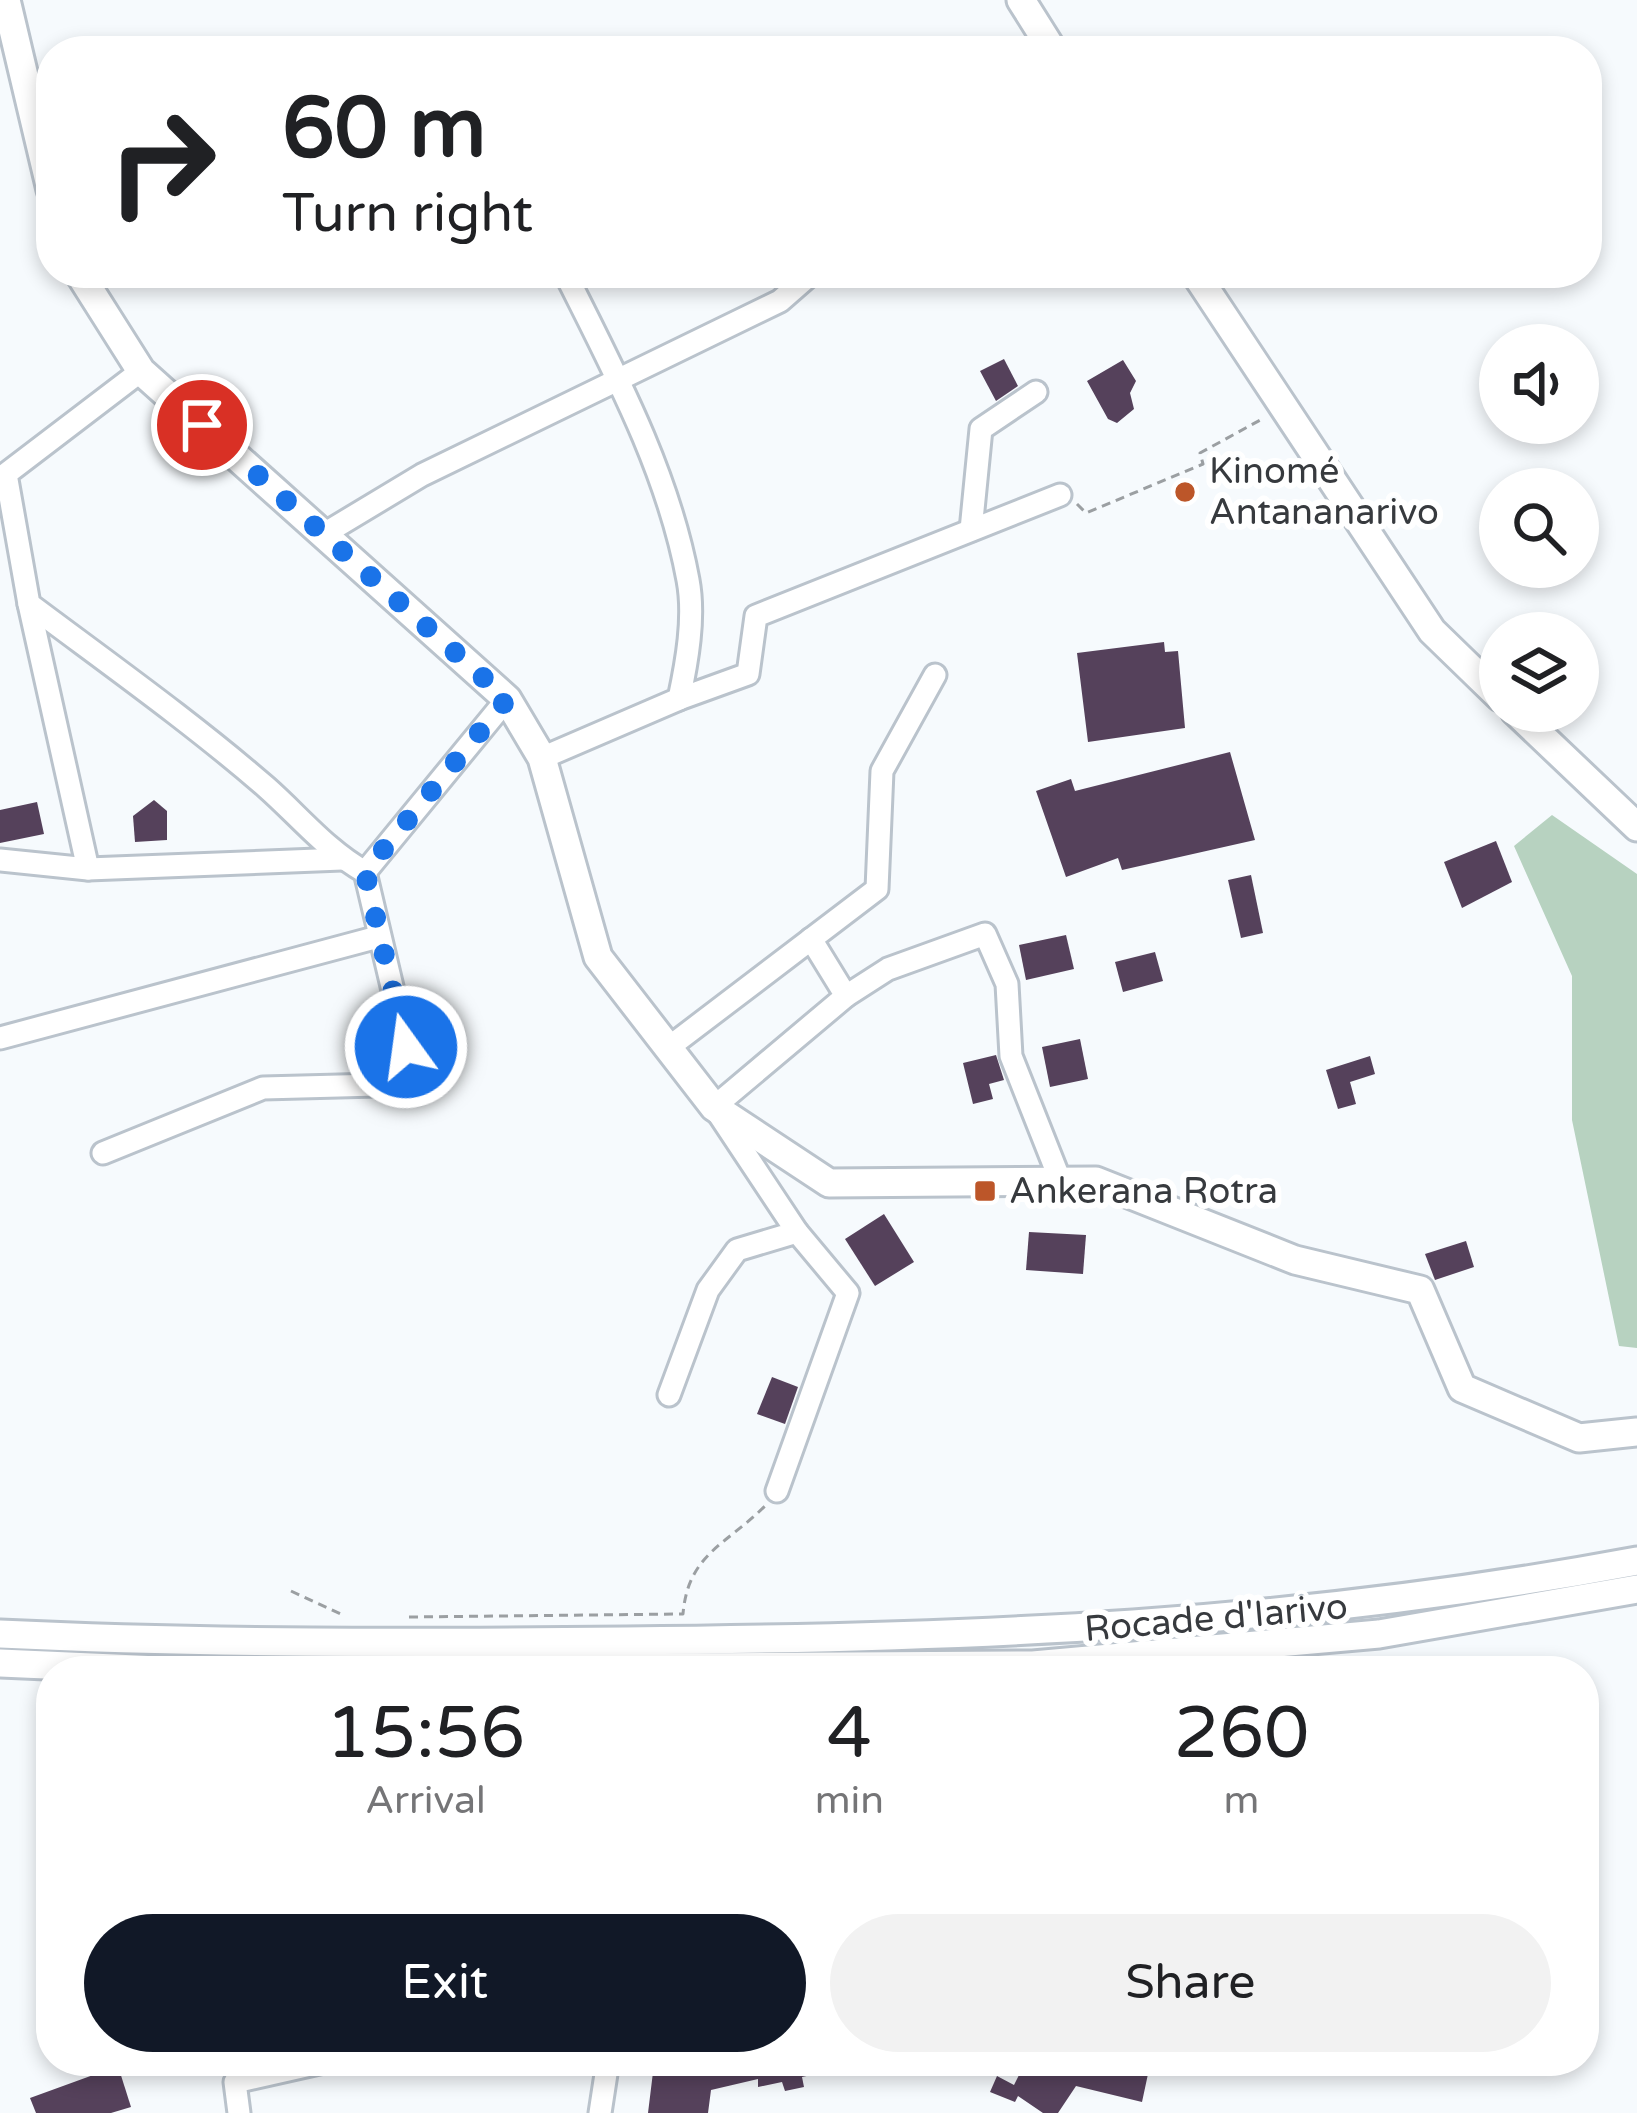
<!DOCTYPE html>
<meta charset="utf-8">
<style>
:root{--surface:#fff;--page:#f2f2f2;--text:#202124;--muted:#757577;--accent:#111827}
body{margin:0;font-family:"Varela Round",sans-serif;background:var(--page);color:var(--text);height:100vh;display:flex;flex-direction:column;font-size:45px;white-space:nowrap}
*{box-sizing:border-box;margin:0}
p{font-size:39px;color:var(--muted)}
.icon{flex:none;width:66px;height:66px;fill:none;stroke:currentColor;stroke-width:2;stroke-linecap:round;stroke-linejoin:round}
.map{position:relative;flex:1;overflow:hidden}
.drawer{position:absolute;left:36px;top:1656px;width:1563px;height:420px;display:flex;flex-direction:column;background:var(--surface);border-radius:48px;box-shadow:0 6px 18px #0003}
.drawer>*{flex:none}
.guide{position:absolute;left:36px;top:36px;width:1566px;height:252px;border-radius:48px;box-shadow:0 6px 18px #0003;background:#fff;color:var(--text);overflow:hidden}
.fabs{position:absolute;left:1479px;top:324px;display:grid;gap:24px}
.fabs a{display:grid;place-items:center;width:120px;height:120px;border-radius:50%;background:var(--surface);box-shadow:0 6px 18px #0003;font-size:60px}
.pin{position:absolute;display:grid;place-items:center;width:102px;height:102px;color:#fff;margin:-51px;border:6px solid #fff;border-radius:50%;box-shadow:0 3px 12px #0007}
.me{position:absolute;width:132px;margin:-66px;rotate:346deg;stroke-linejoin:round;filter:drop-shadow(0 0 9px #0008)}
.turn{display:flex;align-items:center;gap:42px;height:252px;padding:0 48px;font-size:54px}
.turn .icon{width:156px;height:156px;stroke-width:2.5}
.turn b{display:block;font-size:84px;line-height:102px}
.eta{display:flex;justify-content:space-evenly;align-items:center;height:204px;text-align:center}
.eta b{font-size:72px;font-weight:600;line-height:84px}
.button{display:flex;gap:24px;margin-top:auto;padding:24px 48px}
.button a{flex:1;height:138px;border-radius:72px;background:var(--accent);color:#fff;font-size:48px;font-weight:600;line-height:138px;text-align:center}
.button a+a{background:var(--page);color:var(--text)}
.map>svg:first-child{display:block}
</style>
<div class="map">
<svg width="1637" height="2113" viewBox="0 0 1637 2113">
<rect width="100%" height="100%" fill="#f6fafd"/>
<path fill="#b7d2c0" d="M1552,815L1637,874V1348L1619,1346L1572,1120V976L1514,846Z"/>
<g fill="#55415b">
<path d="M1004,359L1018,386L996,401L980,371Z"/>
<path d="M1123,360L1136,381L1130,393L1134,409L1117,423L1108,419L1087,381Z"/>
<path d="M1164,642L1165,652L1178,651L1185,728L1088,742L1077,653Z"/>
<path d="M1230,752L1255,840L1122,870L1118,858L1066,877L1036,791L1071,779L1075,791Z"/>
<path d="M154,800L167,811V840L135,842L133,816Z"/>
<path d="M37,802L44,834L0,843V810Z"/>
<path d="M1496,841L1512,882L1462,908L1444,862Z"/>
<path d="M1251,875L1263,933L1241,938L1228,880Z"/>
<path d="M1066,935L1074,969L1026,980L1019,945Z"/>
<path d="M1155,952L1163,981L1123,992L1115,962Z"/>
<path d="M1080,1039L1088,1079L1050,1087L1042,1047Z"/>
<path d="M996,1055L1004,1080L989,1084L993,1099L973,1104L963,1063Z"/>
<path d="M1370,1056L1375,1074L1350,1082L1356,1104L1338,1109L1326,1070Z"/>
<path d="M884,1214L914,1262L875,1286L845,1239Z"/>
<path d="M1029,1232L1086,1235L1083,1274L1026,1270Z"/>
<path d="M1466,1241L1474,1267L1435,1280L1425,1254Z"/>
<path d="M772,1377L798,1387L785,1424L757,1414Z"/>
<path d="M842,2061L843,2068L802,2077L804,2087L785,2091L782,2082L758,2087V2079L711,2090L708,2113H648L654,2064Z"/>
<path d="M1036,2061H1125L1123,2069L1148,2074L1142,2102L1076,2086L1058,2113H1043L1018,2096L1015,2102L990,2092L997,2076L1014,2085L1024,2065L1035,2070Z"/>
<path d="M118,2066L131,2107L111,2113H36L30,2098Z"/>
</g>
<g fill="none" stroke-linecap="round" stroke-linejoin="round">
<defs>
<g id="street">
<path d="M971,530L981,429L1036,392"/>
<path d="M324,534L422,475L780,301L812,273"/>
<path d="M29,604L88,869"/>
<path d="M679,699L748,674L756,616L1060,495"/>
<path d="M542,758L679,699C687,662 695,617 688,580C668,471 614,371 565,273"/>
<path d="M0,860L88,869L342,859"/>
<path d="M365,872L507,699"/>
<path d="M846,996L888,969L985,934L1007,984L1011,1056L1060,1180"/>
<path d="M0,1038L378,937"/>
<path d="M668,1048L877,889L882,771L935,675"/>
<path d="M103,1153L263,1088L415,1084L365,872C326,850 299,816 266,787C191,722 109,664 29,604L6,474L141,371"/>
<path d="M669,1395L708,1290L737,1250L797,1232L714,1107L846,996L811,939"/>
<path d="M777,1491L848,1293L797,1232"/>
<path d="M239,2113L235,2082L328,2061"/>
<path d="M600,2113L608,2061"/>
</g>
<g id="secondary">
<path d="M6,0L51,190"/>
<path d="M1021,0L1053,51"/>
<path d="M79,273L141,371L507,699L542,758L598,957L714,1107L829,1183L1096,1181L1295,1260L1420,1290L1462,1388L1579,1438L1637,1432"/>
<path d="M1195,273L1432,631L1500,697"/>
<path d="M1515,711L1637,827"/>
<path d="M0,1634C209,1644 417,1643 626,1641C974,1638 1294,1625 1637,1561"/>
<path d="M0,1663L159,1670L1033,1665L1379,1634L1637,1589"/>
</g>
</defs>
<use href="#street" stroke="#bac3cc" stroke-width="27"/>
<use href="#secondary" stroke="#bac3cc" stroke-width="33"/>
<g stroke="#9b9fa2" stroke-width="3" stroke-dasharray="9 6" stroke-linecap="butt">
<path d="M1077,504L1086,513L1203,464L1200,453L1264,418"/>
<path d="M291,1591L345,1616"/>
<path d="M409,1617L683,1614C688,1554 726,1545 765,1506"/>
</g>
<use href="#street" stroke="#fff" stroke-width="21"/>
<use href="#secondary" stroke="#fff" stroke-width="27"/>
</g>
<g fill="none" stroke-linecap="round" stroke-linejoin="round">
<path stroke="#1a73e8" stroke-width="21" stroke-dasharray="0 37.8" d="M202,425L507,699L365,872L406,1047"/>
</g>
<g fill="#bc5629" stroke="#fff" stroke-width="4.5">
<circle cx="1185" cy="492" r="12"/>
<rect x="973" y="1179" width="24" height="24" rx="6"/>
</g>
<g text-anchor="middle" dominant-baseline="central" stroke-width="12" stroke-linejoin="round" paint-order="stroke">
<g font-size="36" fill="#373a3e" stroke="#fff" text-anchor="start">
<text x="1209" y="471">Kinomé<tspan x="1209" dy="41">Antananarivo</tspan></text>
<text x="1009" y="1191">Ankerana Rotra</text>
</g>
<g font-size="36" fill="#373a3e" stroke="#fff">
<text transform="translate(1216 1618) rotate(-5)">Rocade d'Iarivo</text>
</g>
</g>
</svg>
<div class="fabs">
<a><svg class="icon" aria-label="sound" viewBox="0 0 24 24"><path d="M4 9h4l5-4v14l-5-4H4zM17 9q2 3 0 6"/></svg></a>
<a><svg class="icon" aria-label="search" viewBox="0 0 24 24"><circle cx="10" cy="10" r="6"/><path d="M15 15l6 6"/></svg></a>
<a><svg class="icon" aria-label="layers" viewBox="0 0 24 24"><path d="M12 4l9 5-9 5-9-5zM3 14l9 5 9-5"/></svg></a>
</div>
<div class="pin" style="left:202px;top:425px;background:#d93025"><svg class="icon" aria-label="arrive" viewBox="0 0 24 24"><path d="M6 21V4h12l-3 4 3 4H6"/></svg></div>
<svg class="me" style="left:406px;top:1047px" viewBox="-20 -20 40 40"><circle r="17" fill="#1a73e8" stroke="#fff" stroke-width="3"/><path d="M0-11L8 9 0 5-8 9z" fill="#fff"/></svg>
<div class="guide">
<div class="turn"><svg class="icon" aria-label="right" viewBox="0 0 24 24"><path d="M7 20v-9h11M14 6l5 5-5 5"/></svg><div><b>60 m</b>Turn right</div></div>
</div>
<section class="drawer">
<div class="eta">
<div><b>15:56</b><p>Arrival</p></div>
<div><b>4</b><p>min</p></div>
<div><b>260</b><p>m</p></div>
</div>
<div class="button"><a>Exit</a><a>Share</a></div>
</section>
</div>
